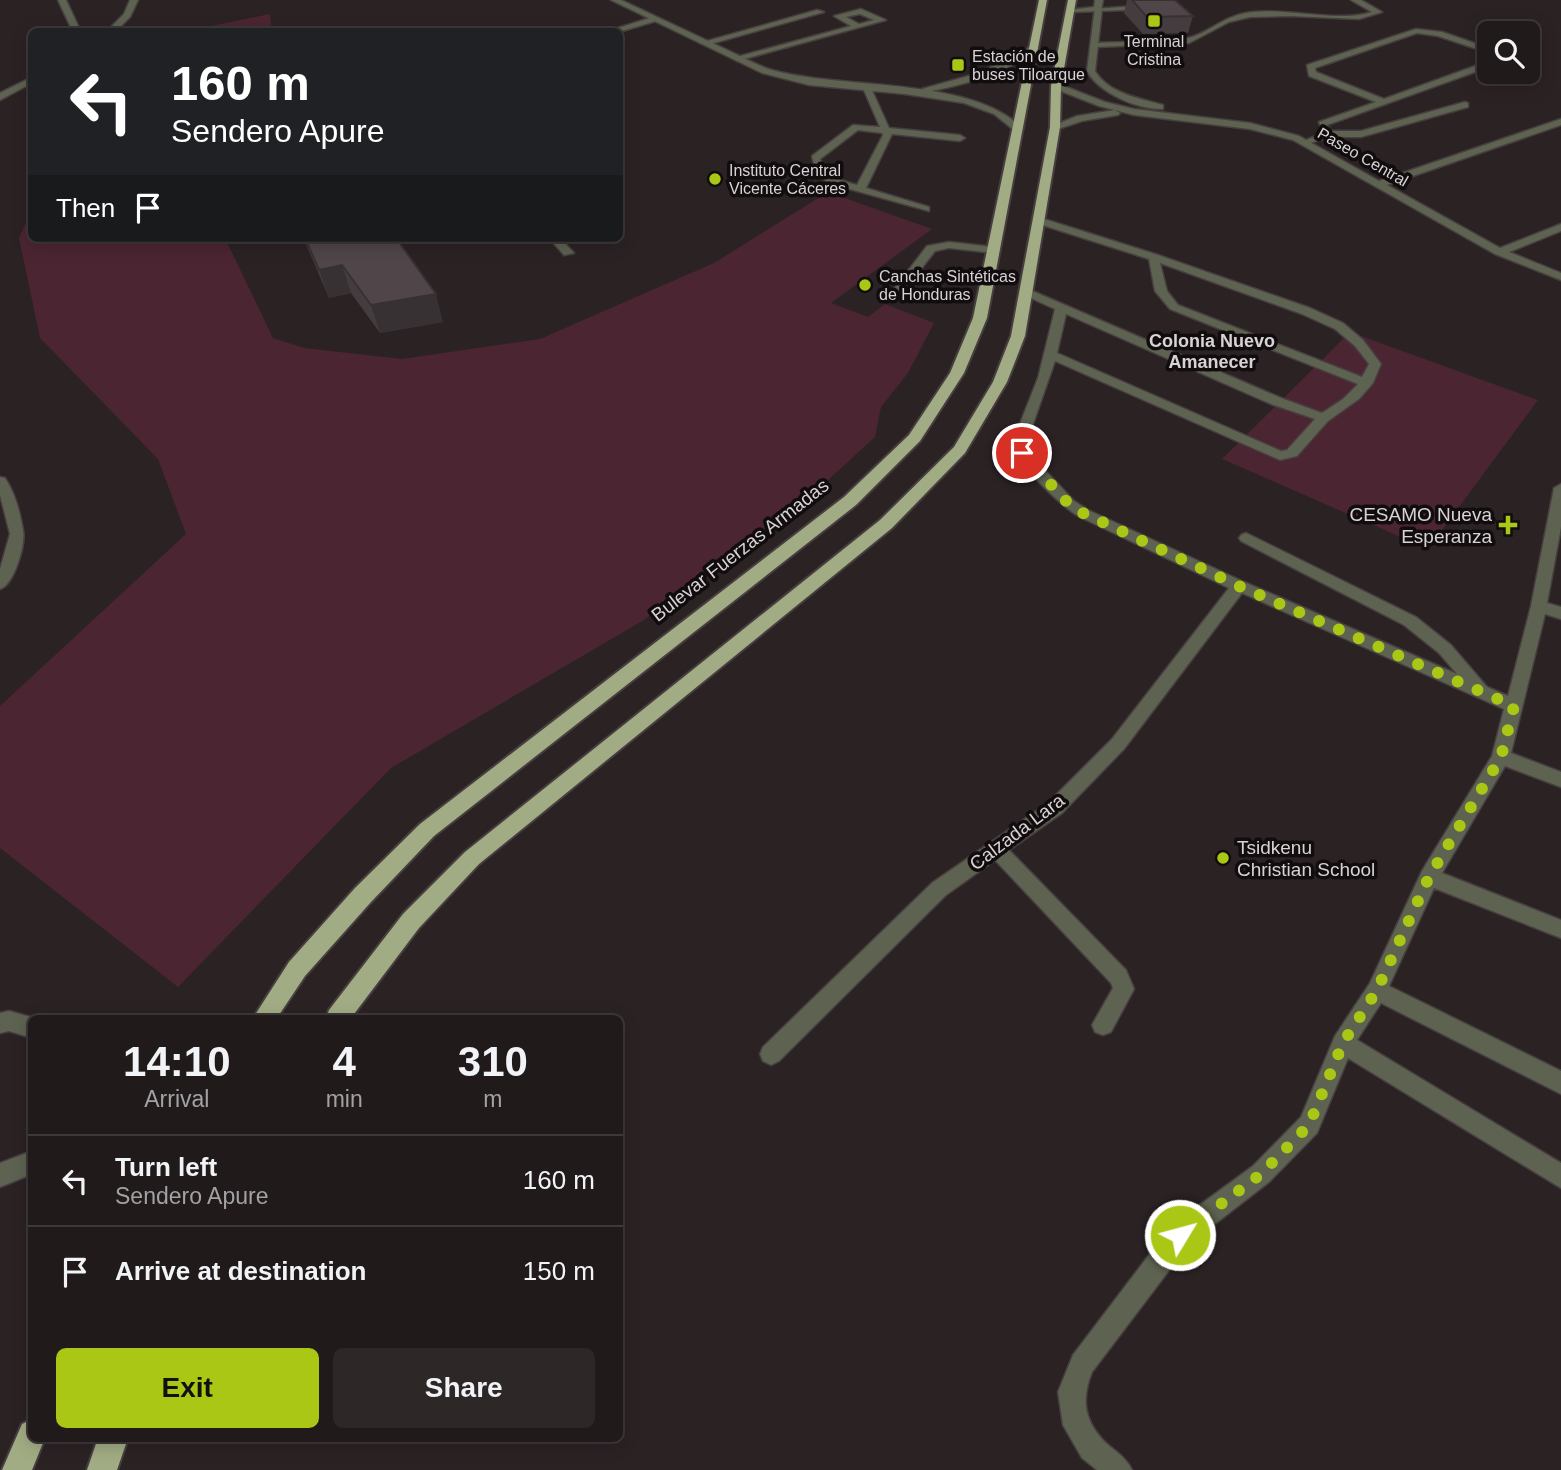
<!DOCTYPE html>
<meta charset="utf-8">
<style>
:root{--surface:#201a1b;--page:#2d2728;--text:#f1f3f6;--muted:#a2a1a3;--line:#3d383a;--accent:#aac716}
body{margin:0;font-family:Helvetica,sans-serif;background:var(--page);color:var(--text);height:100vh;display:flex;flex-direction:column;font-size:26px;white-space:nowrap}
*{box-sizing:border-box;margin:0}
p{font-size:23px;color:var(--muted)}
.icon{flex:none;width:38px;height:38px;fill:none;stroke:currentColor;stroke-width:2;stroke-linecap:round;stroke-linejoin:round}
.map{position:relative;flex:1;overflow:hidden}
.drawer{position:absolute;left:28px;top:1015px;width:595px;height:427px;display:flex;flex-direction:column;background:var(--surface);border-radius:10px;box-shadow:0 4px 18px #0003,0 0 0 2px var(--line)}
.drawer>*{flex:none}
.top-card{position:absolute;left:28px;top:28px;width:595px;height:214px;border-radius:10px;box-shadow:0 4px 18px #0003,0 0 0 2px var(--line);background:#202124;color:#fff;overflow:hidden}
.buttons{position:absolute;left:1477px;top:21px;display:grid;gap:14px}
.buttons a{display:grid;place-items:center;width:63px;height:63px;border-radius:10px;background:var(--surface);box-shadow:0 4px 18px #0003,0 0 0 2px var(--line);font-size:35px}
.pin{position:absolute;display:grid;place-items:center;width:60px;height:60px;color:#fff;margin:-30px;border:4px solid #fff;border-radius:50%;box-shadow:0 2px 7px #0007}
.me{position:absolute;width:77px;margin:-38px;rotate:53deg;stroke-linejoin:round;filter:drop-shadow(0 0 5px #0008)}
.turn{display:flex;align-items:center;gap:24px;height:147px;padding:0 28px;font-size:32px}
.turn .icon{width:91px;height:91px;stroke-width:2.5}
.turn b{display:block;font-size:49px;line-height:60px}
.then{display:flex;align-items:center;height:66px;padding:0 28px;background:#0003;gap:14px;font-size:26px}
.eta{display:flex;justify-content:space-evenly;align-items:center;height:119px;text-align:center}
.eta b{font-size:42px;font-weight:700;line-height:49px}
.cta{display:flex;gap:14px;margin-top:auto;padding:14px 28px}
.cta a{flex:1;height:80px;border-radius:10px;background:var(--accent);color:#111;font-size:28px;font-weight:700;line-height:80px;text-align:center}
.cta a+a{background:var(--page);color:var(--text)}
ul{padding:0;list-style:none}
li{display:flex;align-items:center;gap:21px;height:91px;padding:0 28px;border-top:2px solid var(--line)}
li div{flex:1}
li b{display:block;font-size:26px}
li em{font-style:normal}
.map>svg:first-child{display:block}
</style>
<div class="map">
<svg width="1561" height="1470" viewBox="0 0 1561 1470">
<rect width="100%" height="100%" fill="#2b2224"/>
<g fill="#4b2532">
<path d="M270,14L272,31H186Z"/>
<path d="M828,192L932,229L831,303L868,317L885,304L934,323L908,373L881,407L875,437L816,491L644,620L391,768L178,987L0,848V706L186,534L158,459L40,338L19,238L31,211L32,238H225L273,338L304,348L402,359L540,339L714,263Z"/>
<path d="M1350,332L1538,400L1428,549L1222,459Z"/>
</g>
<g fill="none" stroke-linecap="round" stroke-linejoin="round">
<defs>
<g id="service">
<path d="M1351,0H1361L1382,12L1359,19L1291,16L1250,17L1229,22L1189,43L1096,47L1092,45L1096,43C1124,41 1161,44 1188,38C1211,33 1222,15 1253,12C1289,8 1338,23 1372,12Z"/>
<path d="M1150,5L1153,9L1098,11L1094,9Z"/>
<path d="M653,17L656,21L619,32H605Z"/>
<path d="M1416,29L1442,32L1489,48V53L1438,36L1417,33L1315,68L1316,72L1384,99L1489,61V67L1327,125L1331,131H1361L1465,102L1468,103V107L1361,137H1329L1304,145V141L1323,133L1319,122L1376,102L1309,76L1307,65Z"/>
<path d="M867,85L871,88L889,128L960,135L965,138L960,141L892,134L866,188L929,207V211L828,183L816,173L812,156L853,125L880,127L863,88ZM858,130L882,133L883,135L857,185C839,180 828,177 820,159Z"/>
<path d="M549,238H560L574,253L564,255Z"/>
<path d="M949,242L994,247L999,250L994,253L949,248L935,251L899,297H891V293L927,246Z"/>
<path d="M1246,533L1416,617L1451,645L1487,687L1489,691L1487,695H1475L1439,653L1404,625L1241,541L1239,538L1241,535Z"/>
</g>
<g id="minor">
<path d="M58,0H66L81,32H73Z"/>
<path d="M130,0H138L130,17L115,32H106L124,14Z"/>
<path d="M1095,7L1102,9L1095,71C1109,94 1139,98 1163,105V109C1138,110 1099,93 1087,71Z"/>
<path d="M861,9L886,20L737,61L733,58L851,26L834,16ZM860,14L874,20L859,24L846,17Z"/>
<path d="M817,10L824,12L707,45L700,43Z"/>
<path d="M32,77V83L0,100V93Z"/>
<path d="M1056,83L1105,102L1134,109L1250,123L1299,136L1379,181L1561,119V125L1387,185L1500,248L1561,224V231L1509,252L1561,273V280L1495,254L1293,140L1250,129L1134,115L1099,106L1053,88L1052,86Z"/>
<path d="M1115,110L1120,113L1118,115L1082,121L1055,130L1050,127L1077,116Z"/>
<path d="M1036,219H1044L1158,255L1310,308L1343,323L1363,340L1381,364L1373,383L1359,399L1328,421L1297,456L1280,460L1055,361L1026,444L1028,452L1074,501L1088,510L1244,582L1508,696L1531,606L1554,488L1561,484V527L1547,603L1561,607V619L1545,614L1511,753L1561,772V787L1505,766L1442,873L1561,920V938L1434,888L1389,986L1561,1071V1094L1381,1003L1357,1040L1561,1163V1188L1348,1058L1317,1133L1269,1182L1189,1244L1092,1372C1082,1397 1083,1418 1102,1439C1112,1450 1125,1455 1132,1470H1097L1082,1458L1063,1425L1058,1392L1073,1355L1171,1226L1253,1166L1301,1117L1335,1036L1370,983L1422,871L1492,756L1504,709L1242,593L1124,749L1062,813L1009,850L1126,970L1134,989L1111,1032L1103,1035L1095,1032L1092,1025L1113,988L1111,983L995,860L946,895L779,1061L771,1065L763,1061L760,1054L763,1047L932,883L1048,803L1112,739L1229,588L1078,516C1058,503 1020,467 1012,444L1038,378L1055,309L1022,294V290H1030L1281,398L1322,413L1343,399L1358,384L1170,309L1155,291L1149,259L1036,223ZM1160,263L1302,314L1335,329L1355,346L1369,364L1362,377L1178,305L1167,291ZM1066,314L1271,404L1315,419L1287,450L1281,451L1057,353Z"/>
<path d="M0,477L5,478C15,493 20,512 23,530C26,544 14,585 0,589V569L10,534L0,495Z"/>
<path d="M9,1011L34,1018H32V1038L9,1031L0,1033V1013Z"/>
<path d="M32,1151V1174L0,1187V1163Z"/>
</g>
<g id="tertiary">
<path d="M611,0H621C655,16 689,32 723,48C739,55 755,65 772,70C842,90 972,76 1023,129L1015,131L994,114L964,103L905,94L809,85L762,73Z"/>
<path d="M1095,0H1103L1101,11L1072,12L1068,10L1094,7Z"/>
<path d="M1032,46L1039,48C1009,73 964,85 926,92L922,89L979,73Z"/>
</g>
<g id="trunk">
<path d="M1039,0H1047L987,318L964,373L920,441L856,505L434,836L371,902L305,976L277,1018H253L289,962L355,888L420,824L844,497L909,435L950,373L973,318Z"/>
<path d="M1068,0H1076L1061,86L1060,127L1025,336L1007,382L965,453L892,528L479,864L419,928L351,1018H326L329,1010L403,914L465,852L880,520L954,447L993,382L1011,336L1050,127L1051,86Z"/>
<path d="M32,1419V1438H45L32,1470H2L22,1424Z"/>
<path d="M98,1438H128L117,1470H87Z"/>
</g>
</defs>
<use href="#service" stroke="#473e40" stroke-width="3"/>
<use href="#minor" stroke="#473e40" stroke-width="3"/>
<use href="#tertiary" stroke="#473e40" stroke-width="3"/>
<use href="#trunk" stroke="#473e40" stroke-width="4"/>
<use href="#service" fill="#5d6251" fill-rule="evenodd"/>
<use href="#minor" fill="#5d6251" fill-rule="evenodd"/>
<use href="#tertiary" fill="#5d6251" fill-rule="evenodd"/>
<use href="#trunk" fill="#a2ac84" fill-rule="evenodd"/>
</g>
<g fill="#453c3f">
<path d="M1127,0H1175L1193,16L1188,33L1143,34L1124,13Z"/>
<path d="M266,238H397L443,322L380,333L351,293L329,298L305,242L267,241Z"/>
</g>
<g fill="#383133">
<path d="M342,265L351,293L329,298L319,270Z"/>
<path d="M436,294L443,322L380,333L371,305Z"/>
</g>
<g fill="#504649" stroke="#383133" stroke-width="2">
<path d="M1132,0H1175L1193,16L1147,17Z"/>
<path d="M305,238H396L436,294L371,305L342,265L319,270Z"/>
</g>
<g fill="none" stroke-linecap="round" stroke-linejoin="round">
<path stroke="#aac716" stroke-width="12" stroke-dasharray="0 21.6" d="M1022,453L1069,504L1083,513L1239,586L1514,706L1501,757L1429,877L1377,990L1343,1043L1309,1125L1261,1174L1180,1235"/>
</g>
<g fill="#aac716" stroke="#110d0e" stroke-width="2.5">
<rect x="1147" y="14" width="14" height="14" rx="3.5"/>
<rect x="951" y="58" width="14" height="14" rx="3.5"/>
<circle cx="715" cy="179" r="7"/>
<circle cx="865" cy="285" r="7"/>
<path d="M1504.5 514.5h7v7h7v7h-7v7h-7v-7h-7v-7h7z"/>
<circle cx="1223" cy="858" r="7"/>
</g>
<g text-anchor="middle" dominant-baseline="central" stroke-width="7" stroke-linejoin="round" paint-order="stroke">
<g font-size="16" fill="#d8d2d4" stroke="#110d0e" text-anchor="start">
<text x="1154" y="41" text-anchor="middle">Terminal<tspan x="1154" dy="18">Cristina</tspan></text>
<text x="972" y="56">Estación de<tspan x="972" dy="18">buses Tiloarque</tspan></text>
<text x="729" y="170">Instituto Central<tspan x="729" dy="18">Vicente Cáceres</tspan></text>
<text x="879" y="276">Canchas Sintéticas<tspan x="879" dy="18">de Honduras</tspan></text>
</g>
<g font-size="16" fill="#d8d2d4" stroke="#110d0e">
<text transform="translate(1363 157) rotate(30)">Paseo Central</text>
</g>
<g font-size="18" font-weight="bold" fill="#d8d2d4" stroke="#110d0e">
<text x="1212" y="341">Colonia Nuevo<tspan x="1212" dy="21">Amanecer</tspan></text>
</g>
<g font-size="19" fill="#d8d2d4" stroke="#110d0e" text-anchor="end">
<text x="1492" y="514">CESAMO Nueva<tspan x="1492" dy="22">Esperanza</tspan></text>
<text x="1237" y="847" text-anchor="start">Tsidkenu<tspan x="1237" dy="22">Christian School</tspan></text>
</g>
<g font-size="19" fill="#d8d2d4" stroke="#110d0e">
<text transform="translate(740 550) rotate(-38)">Bulevar Fuerzas Armadas</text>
<text transform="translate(1017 832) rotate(-37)">Calzada Lara</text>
</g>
</g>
</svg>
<div class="buttons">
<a><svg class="icon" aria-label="search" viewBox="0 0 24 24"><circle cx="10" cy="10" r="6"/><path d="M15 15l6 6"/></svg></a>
</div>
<div class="pin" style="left:1022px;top:453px;background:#d93025"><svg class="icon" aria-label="arrive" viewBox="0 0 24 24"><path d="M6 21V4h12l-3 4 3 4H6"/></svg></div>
<svg class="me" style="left:1180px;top:1235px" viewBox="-20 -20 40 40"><circle r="17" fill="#aac716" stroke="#fff" stroke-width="3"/><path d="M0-11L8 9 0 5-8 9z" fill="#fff"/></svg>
<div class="top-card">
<div class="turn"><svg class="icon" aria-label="left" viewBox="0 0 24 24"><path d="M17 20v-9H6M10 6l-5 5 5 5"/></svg><div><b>160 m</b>Sendero Apure</div></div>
<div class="then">Then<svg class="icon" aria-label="arrive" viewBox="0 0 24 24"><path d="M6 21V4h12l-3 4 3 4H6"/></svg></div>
</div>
<section class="drawer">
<div class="eta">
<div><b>14:10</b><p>Arrival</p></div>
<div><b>4</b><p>min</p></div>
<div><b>310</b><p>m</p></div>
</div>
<ul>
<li><svg class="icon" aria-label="left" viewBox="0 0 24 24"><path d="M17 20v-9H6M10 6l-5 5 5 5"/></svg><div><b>Turn left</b><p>Sendero Apure</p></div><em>160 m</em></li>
<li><svg class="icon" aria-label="arrive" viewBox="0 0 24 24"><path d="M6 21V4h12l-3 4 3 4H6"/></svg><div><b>Arrive at destination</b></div><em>150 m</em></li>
</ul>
<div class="cta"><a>Exit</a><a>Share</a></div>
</section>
</div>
